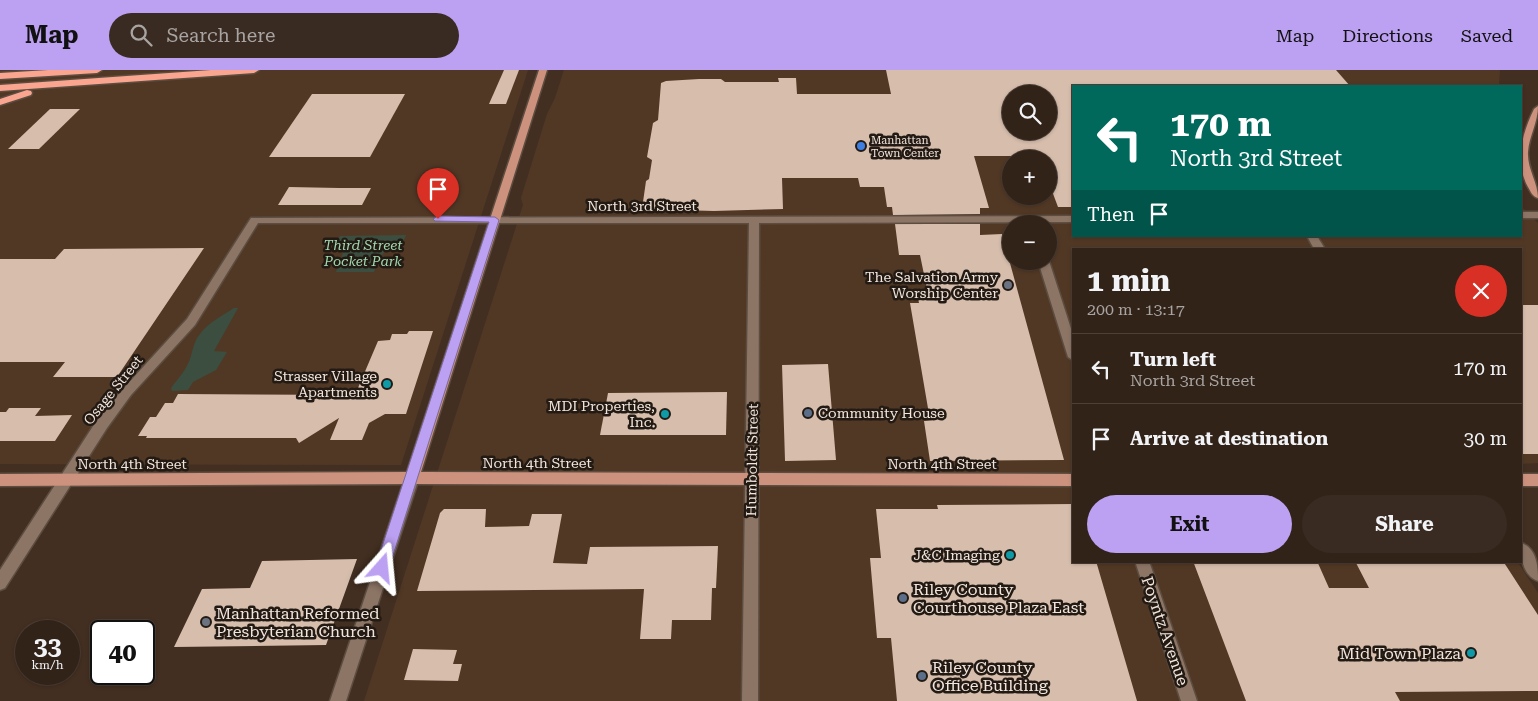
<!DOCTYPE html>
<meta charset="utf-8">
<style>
:root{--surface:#322319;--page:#3a2b22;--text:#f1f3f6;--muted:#a8a4a2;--line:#4d4038;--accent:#bca0f2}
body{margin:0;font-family:"Roboto Serif",serif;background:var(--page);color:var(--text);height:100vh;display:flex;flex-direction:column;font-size:19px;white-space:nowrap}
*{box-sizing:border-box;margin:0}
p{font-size:16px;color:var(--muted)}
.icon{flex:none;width:28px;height:28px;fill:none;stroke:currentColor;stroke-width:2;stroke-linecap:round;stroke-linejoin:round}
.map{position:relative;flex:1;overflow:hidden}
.sheet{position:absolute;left:1072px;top:178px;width:450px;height:315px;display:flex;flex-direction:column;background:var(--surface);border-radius:0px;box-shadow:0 1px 4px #0004,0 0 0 1px var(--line)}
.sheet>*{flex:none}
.guide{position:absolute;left:1072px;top:15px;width:450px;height:152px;border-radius:0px;box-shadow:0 1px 4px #0004,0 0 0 1px var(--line);background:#00695c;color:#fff;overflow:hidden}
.buttons{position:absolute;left:1002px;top:15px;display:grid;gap:10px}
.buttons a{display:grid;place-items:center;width:55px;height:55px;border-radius:50%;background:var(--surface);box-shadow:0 1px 4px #0004,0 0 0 1px var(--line);font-size:25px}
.speed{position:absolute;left:15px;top:550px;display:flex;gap:10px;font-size:25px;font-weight:700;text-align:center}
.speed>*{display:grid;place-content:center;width:65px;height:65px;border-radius:50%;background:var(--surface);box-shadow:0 1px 4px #0004,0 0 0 1px var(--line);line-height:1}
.speed small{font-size:12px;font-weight:400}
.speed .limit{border:2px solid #111;border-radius:8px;background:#fff;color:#111}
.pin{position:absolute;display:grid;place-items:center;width:42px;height:42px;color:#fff;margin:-51px -21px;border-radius:50% 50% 50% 0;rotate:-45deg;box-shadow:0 0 5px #0007}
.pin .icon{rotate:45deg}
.me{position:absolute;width:55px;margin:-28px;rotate:18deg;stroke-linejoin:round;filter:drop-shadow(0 0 4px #0008)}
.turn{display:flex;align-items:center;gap:18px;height:105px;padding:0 15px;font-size:22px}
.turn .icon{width:65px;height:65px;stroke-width:2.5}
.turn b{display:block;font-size:35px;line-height:42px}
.then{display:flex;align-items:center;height:48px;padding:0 15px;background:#0003;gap:10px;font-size:19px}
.round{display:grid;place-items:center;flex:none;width:52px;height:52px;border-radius:26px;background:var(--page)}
.summary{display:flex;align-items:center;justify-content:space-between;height:85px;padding:0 15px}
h1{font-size:30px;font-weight:700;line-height:38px}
.primary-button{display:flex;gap:10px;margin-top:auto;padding:10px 15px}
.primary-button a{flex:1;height:58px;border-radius:30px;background:var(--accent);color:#111;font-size:20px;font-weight:700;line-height:58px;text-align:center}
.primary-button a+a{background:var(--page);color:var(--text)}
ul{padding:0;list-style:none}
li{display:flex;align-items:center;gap:15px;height:70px;padding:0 15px;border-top:1px solid var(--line)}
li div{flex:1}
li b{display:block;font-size:19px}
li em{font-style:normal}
header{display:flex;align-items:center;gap:30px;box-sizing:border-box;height:70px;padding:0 25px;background:var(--accent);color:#111}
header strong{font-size:24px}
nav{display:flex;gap:28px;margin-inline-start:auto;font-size:18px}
.search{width:350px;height:45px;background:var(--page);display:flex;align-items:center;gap:12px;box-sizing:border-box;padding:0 18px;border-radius:28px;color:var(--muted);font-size:19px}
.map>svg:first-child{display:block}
</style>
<header>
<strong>Map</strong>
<div class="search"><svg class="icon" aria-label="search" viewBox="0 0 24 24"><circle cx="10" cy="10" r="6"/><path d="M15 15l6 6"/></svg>Search here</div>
<nav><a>Map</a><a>Directions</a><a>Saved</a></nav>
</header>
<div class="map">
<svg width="1538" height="631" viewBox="0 0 1538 631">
<rect width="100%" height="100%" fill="#432f21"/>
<g fill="#513825" fill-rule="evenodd">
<path d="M0,0H528L401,395L0,394Z"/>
<path d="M564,0H1500L1499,16H1074V166H1521V136L1538,153V393L1521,394V179H1074V491H1517L1538,523V631H364L523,135L521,128L547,44L555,28ZM1011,24H1049V61H1011ZM1011,89H1049V126H1011ZM1011,154H1049V191H1011Z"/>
</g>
<g fill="#3b4e40">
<path d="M406,165L402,174C385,175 380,187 374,202H336L344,180L343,177L335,174L340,166Z"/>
<path d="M234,238H238L214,281L227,282L216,300L193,312L188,320L172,321L171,318C178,309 186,300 190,289C193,280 194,271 200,264C208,253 223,245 234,238Z"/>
</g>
<g fill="#d6bdac" fill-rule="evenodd">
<path d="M504,0H519L506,34H489Z"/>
<path d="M886,0H1336L1350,16H1074V137H1058L1049,113V89H1040L1039,86H974L989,138H980V144L893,145L892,137H887L884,117H860L858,108H782L783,139L714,141L642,139L646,111L649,109L652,90L647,87L653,53L658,50L661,13L666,11L699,9H721L725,12H779L778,8H796L797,24H891ZM1011,24H1049V61H1011Z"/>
<path d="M312,24H405L370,87H269Z"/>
<path d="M50,39H80L39,79H8Z"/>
<path d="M289,117L339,118H371L362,135H278Z"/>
<path d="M895,154H980V165L1002,164L1064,390L930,391L924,351L930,350L910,233H919L917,224H928L920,185H899Z"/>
<path d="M204,178L117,307H53L65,292H0V189H55L64,179Z"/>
<rect x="1521" y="235" width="17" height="149"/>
<path d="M409,261H433L406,344H385L369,353L362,370H330L339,348L299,373L296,368H146L147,366H138L150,347H156L165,333H173L178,324L355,325L378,271L390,270L392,264H407Z"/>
<path d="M828,294L836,390L785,391L782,295Z"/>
<path d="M727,322L726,365H600L608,323Z"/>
<path d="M9,338H41L35,346L72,345L55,371H0V342H6Z"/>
<path d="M1074,434V491H1096L1137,631H897L891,568H877L870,488H881L876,439H938L937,435Z"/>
<path d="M444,439H486L485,457L529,456L532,444H562L553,493L587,494L590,477L718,476L716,518H712L711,550H672L671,569H640L644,519L417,521L440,443Z"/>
<path d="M357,489L326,575L174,577L202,519L250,518L262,491Z"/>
<path d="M1193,491H1317L1329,518H1369L1355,491H1503L1538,545V621L1395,622L1400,631H1246Z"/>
<path d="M413,579L457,580L453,594H462L458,611L404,610Z"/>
</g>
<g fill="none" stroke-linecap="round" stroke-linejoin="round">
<defs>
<g id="minor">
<rect x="1521" y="142" width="17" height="6"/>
<path d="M1074,146V152L759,153L758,631H742L749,153H258L195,255L131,325L107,358L5,518L0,520V500L97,350L123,319L187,249L251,148Z"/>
<path d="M1307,166H1317L1325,179H1314Z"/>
<path d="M1038,191H1049L1074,268V291L1068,287Z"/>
<path d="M412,402L417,404L419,408L346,631H330L405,408L407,404Z"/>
<path d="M1521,473C1537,478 1538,497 1538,511C1522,505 1521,487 1521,473Z"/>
<path d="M1135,491H1149L1197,631H1181Z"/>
</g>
<g id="major">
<path d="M539,0H547L421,402L1074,404V416L412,414L0,416V404L407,402Z"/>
<path d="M1538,36C1538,53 1529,66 1528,82C1527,99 1538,112 1538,128C1532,126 1531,122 1528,117C1514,92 1522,64 1534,39Z"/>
<rect x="1521" y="404" width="17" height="12"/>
</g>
<g id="highway">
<path d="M48,0H102L97,3L0,9V3Z"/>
<path d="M211,0H259L254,3L0,21V15Z"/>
<path d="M27,20L31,21L32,23L31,25L0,35V29Z"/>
</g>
</defs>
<use href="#minor" stroke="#5d4d40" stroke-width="3"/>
<use href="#major" stroke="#5d4d40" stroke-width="3"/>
<use href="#highway" stroke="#5d4d40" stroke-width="3"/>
<use href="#minor" fill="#8c7565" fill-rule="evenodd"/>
<use href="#major" fill="#cd927e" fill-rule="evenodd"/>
<use href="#highway" fill="#f9a58f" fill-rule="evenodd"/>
</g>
<path fill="#bca0f2" stroke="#7a689d" d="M438,146L495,147L499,150L389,498L387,503L382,504L377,503L375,498L489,152L435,151L433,149Z"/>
<circle fill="#3f7fe0" stroke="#221a13" stroke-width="2" cx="861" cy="76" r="5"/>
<g fill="#6b7280" stroke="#221a13" stroke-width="2">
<circle cx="1008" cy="215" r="5"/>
<circle cx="206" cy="552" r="5"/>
</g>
<g fill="#0f9aa8" stroke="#221a13" stroke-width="2">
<circle cx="387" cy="314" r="5"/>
<circle cx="665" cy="344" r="5"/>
<circle cx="1010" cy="485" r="5"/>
<circle cx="1471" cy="583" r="5"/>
</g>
<g fill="#5c6f8a" stroke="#221a13" stroke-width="2">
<circle cx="808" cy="343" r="5"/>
<circle cx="903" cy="528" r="5"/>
<circle cx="922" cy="606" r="5"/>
</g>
<g text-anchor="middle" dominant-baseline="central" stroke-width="5" stroke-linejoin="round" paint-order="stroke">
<g font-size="11" fill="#f2e5dc" stroke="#221a13" text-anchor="start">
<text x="871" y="70">Manhattan<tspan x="871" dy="13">Town Center</tspan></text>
</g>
<g font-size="14" fill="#f2e5dc" stroke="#221a13">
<text x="642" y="136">North 3rd Street</text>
<text transform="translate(113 320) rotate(-51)">Osage Street</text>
<text transform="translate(752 390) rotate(-89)">Humboldt Street</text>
<text x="537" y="393">North 4th Street</text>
<text x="132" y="394">North 4th Street</text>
<text x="942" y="394">North 4th Street</text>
</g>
<g font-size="14" font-style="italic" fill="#a1d8af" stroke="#221a13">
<text x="363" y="175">Third Street<tspan x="363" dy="16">Pocket Park</tspan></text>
</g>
<g font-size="14" fill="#f2e5dc" stroke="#221a13" text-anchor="end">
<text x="998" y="207">The Salvation Army<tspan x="998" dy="16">Worship Center</tspan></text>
<text x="377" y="306">Strasser Village<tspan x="377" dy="16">Apartments</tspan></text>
<text x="655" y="336">MDI Properties,<tspan x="655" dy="16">Inc.</tspan></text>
<text x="818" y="343" text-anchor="start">Community House</text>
<text x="1000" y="485">J&amp;C Imaging</text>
</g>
<g font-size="16" fill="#f2e5dc" stroke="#221a13" text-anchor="start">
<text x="913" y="519">Riley County<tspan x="913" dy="18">Courthouse Plaza East</tspan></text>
<text x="216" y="543">Manhattan Reformed<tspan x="216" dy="18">Presbyterian Church</tspan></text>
<text x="1461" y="583" text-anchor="end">Mid Town Plaza</text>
<text x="932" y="597">Riley County<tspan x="932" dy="18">Office Building</tspan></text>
</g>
<g font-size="16" fill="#f2e5dc" stroke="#221a13">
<text transform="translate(1165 561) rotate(71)">Poyntz Avenue</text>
</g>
</g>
</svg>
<div class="buttons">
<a><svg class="icon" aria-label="search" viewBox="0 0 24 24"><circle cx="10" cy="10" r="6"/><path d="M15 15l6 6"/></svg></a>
<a>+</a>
<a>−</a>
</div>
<div class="speed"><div>33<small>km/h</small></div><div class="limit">40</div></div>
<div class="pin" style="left:438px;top:149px;background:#d93025"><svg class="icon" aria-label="arrive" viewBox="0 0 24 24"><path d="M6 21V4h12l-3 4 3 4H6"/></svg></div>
<svg class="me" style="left:382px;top:498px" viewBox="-20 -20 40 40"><path d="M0-17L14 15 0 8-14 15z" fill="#bca0f2" stroke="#fff" stroke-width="4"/></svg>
<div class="guide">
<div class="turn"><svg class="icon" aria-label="left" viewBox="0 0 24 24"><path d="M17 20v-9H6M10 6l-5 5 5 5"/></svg><div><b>170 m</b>North 3rd Street</div></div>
<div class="then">Then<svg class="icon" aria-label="arrive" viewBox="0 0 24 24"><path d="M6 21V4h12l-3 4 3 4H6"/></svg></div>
</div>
<section class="sheet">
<div class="summary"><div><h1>1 min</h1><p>200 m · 13:17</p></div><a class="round" style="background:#d93025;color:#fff"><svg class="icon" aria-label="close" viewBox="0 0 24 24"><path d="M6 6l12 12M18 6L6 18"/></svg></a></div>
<ul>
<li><svg class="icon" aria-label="left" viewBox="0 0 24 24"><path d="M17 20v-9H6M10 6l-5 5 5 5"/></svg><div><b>Turn left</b><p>North 3rd Street</p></div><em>170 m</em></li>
<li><svg class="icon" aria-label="arrive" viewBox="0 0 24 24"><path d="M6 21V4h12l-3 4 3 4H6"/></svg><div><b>Arrive at destination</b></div><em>30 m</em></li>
</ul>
<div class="primary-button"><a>Exit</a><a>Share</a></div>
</section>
</div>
